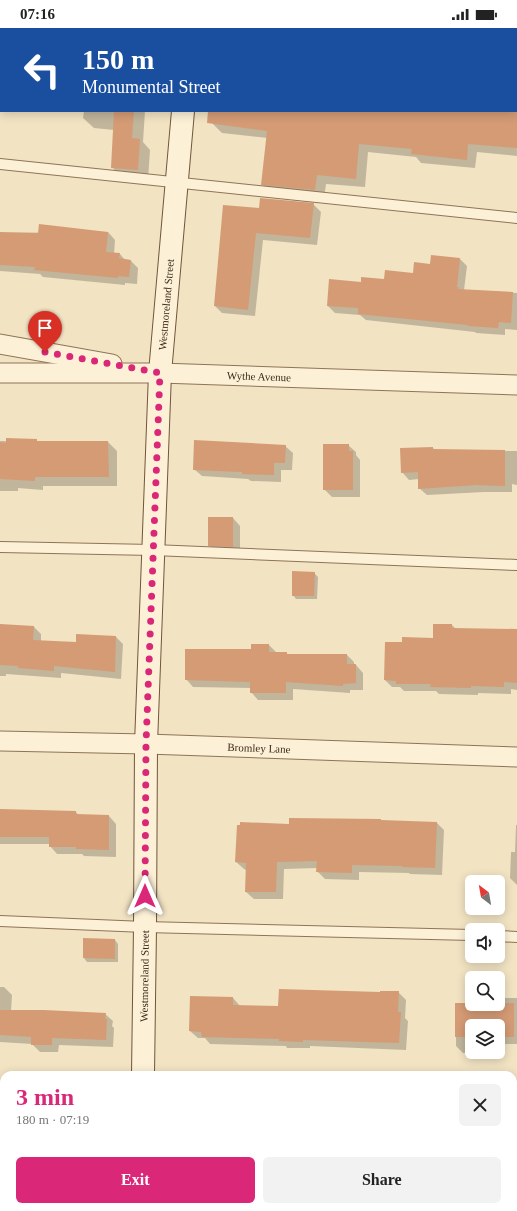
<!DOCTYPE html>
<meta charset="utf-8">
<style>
:root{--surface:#fff;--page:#f2f2f2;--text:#222;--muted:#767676;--accent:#db2777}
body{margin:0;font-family:"Times New Roman",serif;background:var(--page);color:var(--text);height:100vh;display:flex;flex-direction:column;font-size:15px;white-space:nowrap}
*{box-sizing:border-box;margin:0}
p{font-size:13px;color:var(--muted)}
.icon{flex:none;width:22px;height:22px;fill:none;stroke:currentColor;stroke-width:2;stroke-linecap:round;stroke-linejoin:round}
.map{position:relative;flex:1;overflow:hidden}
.sheet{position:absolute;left:0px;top:1043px;width:517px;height:140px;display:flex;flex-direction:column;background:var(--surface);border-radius:12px 12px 0 0;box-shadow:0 2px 10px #0003}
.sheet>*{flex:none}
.banner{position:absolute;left:0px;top:0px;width:517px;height:84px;box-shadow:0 2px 10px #0003;background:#1a4fa0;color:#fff;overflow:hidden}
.needle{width:26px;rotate:329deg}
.buttons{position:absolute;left:465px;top:847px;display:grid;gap:8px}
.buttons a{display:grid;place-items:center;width:40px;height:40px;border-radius:6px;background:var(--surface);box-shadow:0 2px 10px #0003;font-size:20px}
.pin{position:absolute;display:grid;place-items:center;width:34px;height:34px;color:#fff;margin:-41px -17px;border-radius:50% 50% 50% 0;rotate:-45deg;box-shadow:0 0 4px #0007}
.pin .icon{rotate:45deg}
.me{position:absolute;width:44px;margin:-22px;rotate:0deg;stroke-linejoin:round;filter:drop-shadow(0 0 3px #0008)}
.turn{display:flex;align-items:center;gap:14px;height:84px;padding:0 16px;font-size:18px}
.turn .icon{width:52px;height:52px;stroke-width:2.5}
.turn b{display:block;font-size:28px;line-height:34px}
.round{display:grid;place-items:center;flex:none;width:42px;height:42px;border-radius:6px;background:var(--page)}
.headline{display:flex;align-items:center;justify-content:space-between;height:68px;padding:0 16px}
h1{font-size:24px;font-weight:700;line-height:30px;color:var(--accent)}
.primary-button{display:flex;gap:8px;margin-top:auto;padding:8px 16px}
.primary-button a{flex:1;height:46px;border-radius:6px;background:var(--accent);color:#fff;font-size:16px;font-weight:700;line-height:46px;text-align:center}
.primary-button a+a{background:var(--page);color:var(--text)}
.status{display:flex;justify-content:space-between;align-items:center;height:28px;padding:0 20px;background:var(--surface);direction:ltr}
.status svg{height:11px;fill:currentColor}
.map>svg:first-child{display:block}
</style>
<div class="status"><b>07:16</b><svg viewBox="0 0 49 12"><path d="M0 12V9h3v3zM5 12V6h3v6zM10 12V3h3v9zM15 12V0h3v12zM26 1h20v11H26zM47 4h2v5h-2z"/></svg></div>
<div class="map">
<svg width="517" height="1183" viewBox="0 0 517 1183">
<rect width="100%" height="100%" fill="#f2e3c3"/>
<g fill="#0003">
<rect x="0" y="33" width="1" height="49"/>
<path d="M516,75L517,128L477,124L475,140L421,135L416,129L368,124L365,159L326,156L324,171L271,165L262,156L268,110L222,105L213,96L215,83H516Z"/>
<path d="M84,83H145L143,114L150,122L148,152L122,150L112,139L114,102L94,100L83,90Z"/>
<path d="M313,176L321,184L317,217L263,212L255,288L222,285L215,278L260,181Z"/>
<path d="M108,204L115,212L114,226H120L125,232L131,233L138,240L137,256L125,255V257L43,249L40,246L0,243V205Z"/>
<path d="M432,228L460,231L467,238L464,262L517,265V302L505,301V307L476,305L475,304L366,292L360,287L335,285L328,278L362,255L385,252L414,246L430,237Z"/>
<path d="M0,413L108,414L117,423V458H43V462L18,460V463H0Z"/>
<path d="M348,417L356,424V427L360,432V469H332L324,461Z"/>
<path d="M285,418L293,425L292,442H281V454L251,453L248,451L202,448L194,441Z"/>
<path d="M433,420L435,422L517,423V457L512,456V464H484L427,467L419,460V451L409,452L402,444Z"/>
<path d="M233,490L240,498V526L216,525L209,517Z"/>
<path d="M314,545L318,549L317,571H296L293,567Z"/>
<path d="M0,597L34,599L41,606V613L77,615L116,609L123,616L121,651L61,645V650L6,646V648H0Z"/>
<path d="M452,597L456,601L517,602V662L511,661V666L478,665V667L439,666L436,663H404L400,659H392L385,652L403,615L434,611Z"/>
<path d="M269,617L276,624L288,627H347L354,634V637H356L363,645V662H350V665L293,661V672H258L251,664V660L193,659L186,651L252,622Z"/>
<path d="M0,782L76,784L79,788H109L116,796V829L84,828L82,826H57L50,818V816H0Z"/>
<path d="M437,795L444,802L442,847L410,846L409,845L359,844V852L325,851L317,843L318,840L284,841L283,871H254L246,864V842L244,841L236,834L290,798Z"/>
<path d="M516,797H517V857L510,850L511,824H515Z"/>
<path d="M115,912L118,916V934H87L84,930Z"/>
<path d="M0,959H4L12,967L11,983L105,986L113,993L112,998L114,1000L113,1019L59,1017L58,1024H40L32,1016L0,1014Z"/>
<path d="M398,964L406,972L405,990L408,993L406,1022L310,1018V1020H287L286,1018L210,1016L205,1010H198L190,1003L233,970L240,978L279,979L381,965Z"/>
<path d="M498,970H517V1016H498V998H472V1024L489,1025H463L456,1018V976H498Z"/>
<path d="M0,1149H4V1179H63L62,1183H0Z"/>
<path d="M185,1179H274L275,1183H185Z"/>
<path d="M328,1179H434L505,1181L507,1183H314V1181H328Z"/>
</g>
<g fill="#d49b75">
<path d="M114,83H134L132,110L140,111L138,142L111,140Z"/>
<path d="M208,83H517V120L468,116L467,132L411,126L412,121L359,116L356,151L317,147L315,162L261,157L267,103L207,95Z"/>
<path d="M260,170L314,175L310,210L256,205L248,282L214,278L223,177L259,180Z"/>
<path d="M39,196L108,204L106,224L120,225L119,230L131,232L129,249L118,248V250L34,242L35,239L0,237V204L38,205Z"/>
<path d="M431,227L460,230L457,259H459L458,261L513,264L511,295L499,294L498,300L468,298V297L358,286V280L327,278L329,251L361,254V249L384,251L385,242L413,245L414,234L430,236Z"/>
<path d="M6,410L37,411V413H108L109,449H35V453L0,451V414L6,415Z"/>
<path d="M194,412L286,417L285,435H274V447L242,446V444L193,442Z"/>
<path d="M323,416H349V423H353V462H323Z"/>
<path d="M433,419V421L505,422V458L476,457L418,461V444L401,445L400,420Z"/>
<path d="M208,489H233V519L208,518Z"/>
<path d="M292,543L315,544L314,568H292Z"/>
<path d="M0,596L34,598L33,612L76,614V606L116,608L115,644L54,638V643L18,640V638L0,637Z"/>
<path d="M433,596H452V600L517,601V655L504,654V659L471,658V660L430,659L431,656H396V653L384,652L385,614H402V609L433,610Z"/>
<path d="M251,616H269V624H287V626H347V636H356V655L343,656V658L286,654V665H250V654L185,652V621H251Z"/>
<path d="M0,781L76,783V786L109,787V822L76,821V819H49V809H0Z"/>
<path d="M289,790L381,791V792L437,794L435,840L402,839V838L352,837V845L316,844L317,833L277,834L276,864H245L246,835L235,834L237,797H240V794L289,796Z"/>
<path d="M83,910L115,911V931L83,930Z"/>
<path d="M279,961L380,964V963H399L398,984H401L399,1015L303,1012V1014L279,1013V1011L202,1009L201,1004L189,1003L190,968L233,969V977L278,978Z"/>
<path d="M455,975H472V976L514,975V1009H498V998H472V1009H455Z"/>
<path d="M0,982H44L106,985L105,991H107L106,1012L52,1010V1017H31V1009L0,1007Z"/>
</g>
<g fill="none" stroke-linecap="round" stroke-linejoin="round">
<defs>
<g id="lane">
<path d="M0,136L517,190"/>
<path d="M0,519L153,522L517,537"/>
<path d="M0,893L145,899L472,907"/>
<path d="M498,908L517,909"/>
</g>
<g id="street">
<path d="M0,316L112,336"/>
<path id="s1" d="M0,345H160L517,357"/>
<path id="s2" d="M0,713L146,716L517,729"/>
<path d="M0,1080H4"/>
<path d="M513,1101L517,1102"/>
</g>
<g id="secondary">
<path d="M190,1V0"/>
<path id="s3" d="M143,1047L145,899L146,716L160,345L183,83"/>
<path d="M141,1183V1179"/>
</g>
</defs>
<use href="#lane" stroke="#8e7457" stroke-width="12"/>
<use href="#street" stroke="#8e7457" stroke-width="21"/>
<use href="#secondary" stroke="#70553b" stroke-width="24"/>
<use href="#lane" stroke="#fcf0d7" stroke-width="10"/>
<use href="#street" stroke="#fcf0d7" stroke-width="19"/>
<use href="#secondary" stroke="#fcf0d7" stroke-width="22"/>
</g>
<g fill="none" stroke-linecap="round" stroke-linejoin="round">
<path stroke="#db2777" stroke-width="7" stroke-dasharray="0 12.6" d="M45,324L160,345L146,716L145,868"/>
</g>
<g text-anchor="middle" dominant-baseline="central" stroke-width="4" stroke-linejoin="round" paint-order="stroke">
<g font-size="11" fill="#3d2c1d" stroke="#f9edd3">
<text stroke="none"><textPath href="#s3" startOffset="771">Westmoreland Street</textPath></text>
<text stroke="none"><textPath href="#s1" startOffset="259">Wythe Avenue</textPath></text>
<text stroke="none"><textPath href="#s2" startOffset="259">Bromley Lane</textPath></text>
<text stroke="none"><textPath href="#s3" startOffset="99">Westmoreland Street</textPath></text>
</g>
</g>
</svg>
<div class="buttons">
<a><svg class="needle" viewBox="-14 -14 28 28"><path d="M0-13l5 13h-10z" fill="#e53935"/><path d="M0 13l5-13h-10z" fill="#767676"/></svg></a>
<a><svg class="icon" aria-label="sound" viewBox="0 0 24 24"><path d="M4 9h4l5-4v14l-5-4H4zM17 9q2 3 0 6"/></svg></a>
<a><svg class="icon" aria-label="search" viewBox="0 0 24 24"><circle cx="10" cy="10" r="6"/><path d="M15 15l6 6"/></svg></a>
<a><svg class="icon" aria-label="layers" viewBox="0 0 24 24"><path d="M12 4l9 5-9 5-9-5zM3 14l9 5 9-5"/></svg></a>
</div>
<div class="pin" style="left:45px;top:324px;background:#d93025"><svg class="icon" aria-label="arrive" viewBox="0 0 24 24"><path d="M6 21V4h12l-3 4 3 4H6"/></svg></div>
<svg class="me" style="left:145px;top:868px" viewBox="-20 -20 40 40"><path d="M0-17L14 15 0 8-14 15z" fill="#db2777" stroke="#fff" stroke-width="4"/></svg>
<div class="banner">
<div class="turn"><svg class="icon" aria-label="left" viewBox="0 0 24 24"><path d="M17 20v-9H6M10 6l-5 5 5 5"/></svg><div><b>150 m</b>Monumental Street</div></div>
</div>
<section class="sheet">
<div class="headline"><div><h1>3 min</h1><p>180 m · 07:19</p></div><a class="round"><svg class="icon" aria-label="close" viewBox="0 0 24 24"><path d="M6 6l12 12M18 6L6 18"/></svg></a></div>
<div class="primary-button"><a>Exit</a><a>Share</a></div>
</section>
</div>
